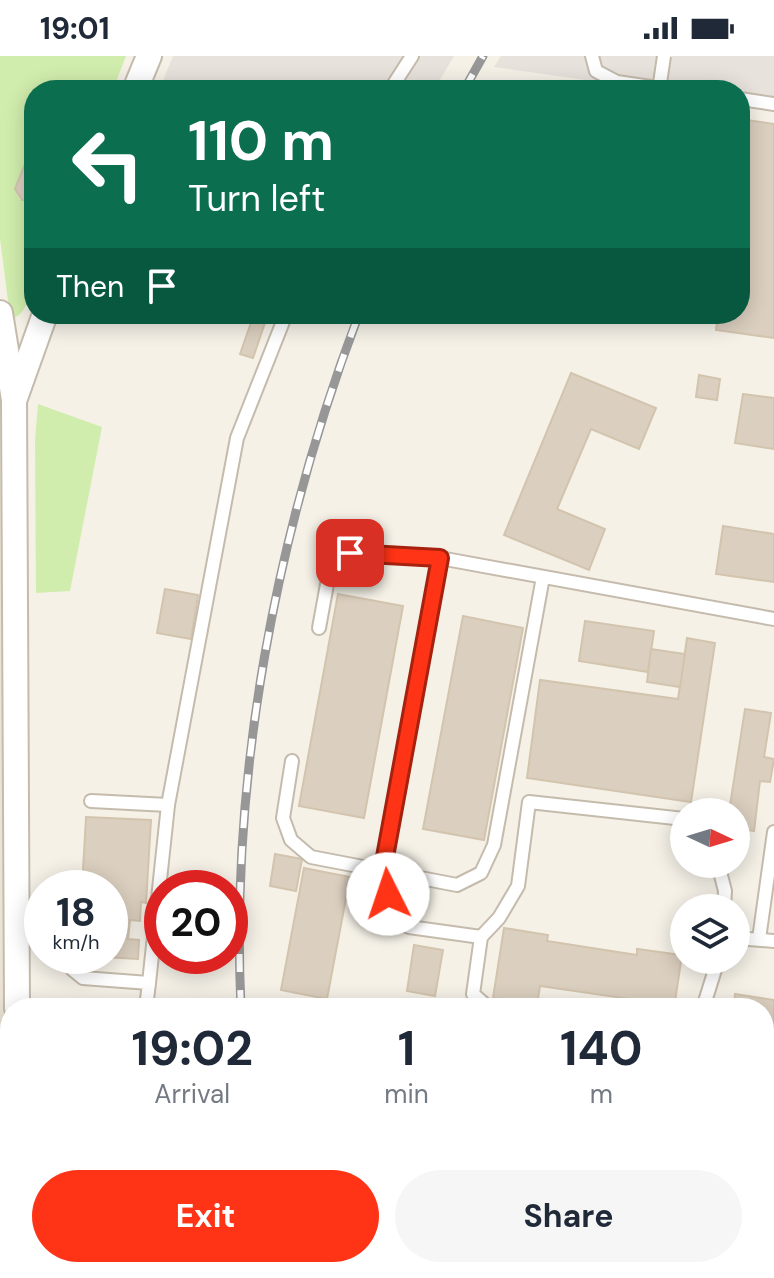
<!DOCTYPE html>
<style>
:root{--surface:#fff;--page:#f6f6f7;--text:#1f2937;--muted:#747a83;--accent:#ff3315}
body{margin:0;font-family:"DM Sans",sans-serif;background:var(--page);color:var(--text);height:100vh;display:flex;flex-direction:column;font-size:30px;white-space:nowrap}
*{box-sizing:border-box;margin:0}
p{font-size:26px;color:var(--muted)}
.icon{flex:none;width:44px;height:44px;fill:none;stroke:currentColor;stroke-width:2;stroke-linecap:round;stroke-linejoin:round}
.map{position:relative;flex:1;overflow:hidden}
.drawer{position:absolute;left:0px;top:942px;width:774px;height:280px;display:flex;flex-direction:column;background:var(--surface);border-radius:32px 32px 0 0;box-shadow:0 4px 20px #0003}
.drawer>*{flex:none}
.top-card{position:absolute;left:24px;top:24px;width:726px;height:244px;border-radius:32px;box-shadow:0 4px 20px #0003;background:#0b6e4f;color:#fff;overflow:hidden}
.needle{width:52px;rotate:94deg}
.fabs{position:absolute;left:670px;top:742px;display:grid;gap:16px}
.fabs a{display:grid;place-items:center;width:80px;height:80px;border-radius:50%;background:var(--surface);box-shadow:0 4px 20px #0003;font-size:40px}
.speed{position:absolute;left:24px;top:814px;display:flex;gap:16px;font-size:40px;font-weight:700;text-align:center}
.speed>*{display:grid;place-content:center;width:104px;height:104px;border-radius:50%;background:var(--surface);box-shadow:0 4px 20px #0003;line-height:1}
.speed small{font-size:20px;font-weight:400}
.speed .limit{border:12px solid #d22;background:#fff;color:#111}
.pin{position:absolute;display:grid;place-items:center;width:68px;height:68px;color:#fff;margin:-34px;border-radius:16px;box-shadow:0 4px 12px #0006}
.me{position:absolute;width:88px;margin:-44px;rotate:356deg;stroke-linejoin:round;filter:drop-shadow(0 0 6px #0008)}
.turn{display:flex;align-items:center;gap:28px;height:168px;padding:0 32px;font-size:36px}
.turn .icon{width:104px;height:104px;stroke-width:2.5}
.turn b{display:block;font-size:56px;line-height:68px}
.then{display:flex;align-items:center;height:76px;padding:0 32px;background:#0003;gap:16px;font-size:30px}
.eta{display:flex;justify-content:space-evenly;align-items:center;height:136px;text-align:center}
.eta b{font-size:48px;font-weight:700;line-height:56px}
.button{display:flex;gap:16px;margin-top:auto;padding:16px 32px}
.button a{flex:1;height:92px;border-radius:48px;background:var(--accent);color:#fff;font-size:32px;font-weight:700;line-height:92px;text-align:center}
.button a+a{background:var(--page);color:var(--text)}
.status{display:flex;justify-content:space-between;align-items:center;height:56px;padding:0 40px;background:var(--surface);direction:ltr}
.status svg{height:22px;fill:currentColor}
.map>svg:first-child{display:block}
</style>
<div class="status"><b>19:01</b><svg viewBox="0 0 49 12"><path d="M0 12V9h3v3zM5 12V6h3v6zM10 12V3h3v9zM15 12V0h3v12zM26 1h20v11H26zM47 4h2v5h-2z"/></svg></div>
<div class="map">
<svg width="774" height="1222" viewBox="0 0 774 1222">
<rect width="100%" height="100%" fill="#f5f1e7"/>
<g fill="#eae3d5">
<path d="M0,354L7,998L0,994Z"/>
<path d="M764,1152L774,1153V1222H572L581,1212H764Z"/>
</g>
<g fill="#e7e2dc">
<path d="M173,0H454L434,34H159Z"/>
<path d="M501,0H774V51L740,46V34H656L494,11Z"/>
</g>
<g fill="#d1edad">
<path d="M0,0H126L113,34H34V88L15,134L20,144L34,142C34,168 42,251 14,262L10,260L0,183Z"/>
<path d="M38,348L102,371L70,535L36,537L35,384Z"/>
<path d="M97,1212H187L188,1222H85Z"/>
<path d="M391,1212H499L478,1222H393Z"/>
<path d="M672,1212L712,1216L713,1212L761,1219L760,1222H650L653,1217L671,1218Z"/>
</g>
<g fill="#dbcfbf" stroke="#d3c4ae" stroke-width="2">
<path d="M747,64L774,68V282L716,274L718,258H740V112Z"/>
<path d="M33,88L34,142L22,144L15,133Z"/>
<path d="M254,258H268L253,302L240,298Z"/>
<path d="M571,317L656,352L639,393L591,373L557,453L605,473L589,514L504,479Z"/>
<path d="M699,319L720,323L717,344L696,341Z"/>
<path d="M743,338L774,342V393L735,387Z"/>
<path d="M723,470L774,478V526L716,518Z"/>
<path d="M165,533L198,539L191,583L157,577Z"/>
<path d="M338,538L403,550L364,762L299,750Z"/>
<path d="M463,560L523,572L484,784L423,773Z"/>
<path d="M585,565L654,575L648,616L579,605Z"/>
<path d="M687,582L715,587L691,746L527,722L540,624L678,643Z"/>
<path d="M651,593L685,598L680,631L647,626Z"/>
<path d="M745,653L771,657L764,701L774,703L770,726L760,725L754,775L736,772V756H729Z"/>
<path d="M86,761L151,764L146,847L141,846L140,865L130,864L128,883L139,884L138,903L84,900H110V832H82Z"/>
<path d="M275,798L302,803L296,835L270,830Z"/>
<path d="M304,812L350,821L327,943L281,934Z"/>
<path d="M504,872L548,879L547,885L637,899V893L682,899L674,952H628L630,943L540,930L537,949L493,942Z"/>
<path d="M414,889L443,894L435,940L407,935Z"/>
<path d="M735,938L774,944V986L764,984V952H734Z"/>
<path d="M764,1152L774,1153V1191L764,1190Z"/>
<path d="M581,1212H641V1218L638,1222H584L577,1216Z"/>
</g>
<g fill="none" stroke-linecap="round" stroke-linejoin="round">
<defs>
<g id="service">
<path d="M592,0L596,15L617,26L671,34"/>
<path d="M390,34L412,0"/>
<path d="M740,43L774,48"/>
<path d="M319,572L330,512L350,497L440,502"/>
<path d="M292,705L283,762L291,784L311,801L457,829L481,817L494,789L543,521"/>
<path d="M91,745L168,749"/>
<path d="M718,808L725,835L724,852"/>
<path d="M481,881L409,871L394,859L382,817L440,502L774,563"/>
<path d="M736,882L774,885"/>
<path d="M759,883L774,776"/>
<path d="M70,900L72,913L83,922L149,927L146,952"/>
<path d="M149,927L168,749L237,382L286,258"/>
<path d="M489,952L473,938L481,881L499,862L518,830L529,746L684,763"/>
<path d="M703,952L718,904"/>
<path d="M55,1222L67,1212"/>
</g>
<g id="minor">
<path d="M135,34L149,0"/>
<path d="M0,257L14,344L17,952"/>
<path d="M15,342L45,258"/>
<path d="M519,1222L533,1212"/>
</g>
<g id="primary">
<path d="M764,1048H774"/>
<path d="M764,1092H774"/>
<path d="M0,1097L10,1093"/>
<path d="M0,1156L10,1151"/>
</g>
<path id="trunk" d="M0,1028L10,1033"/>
</defs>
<use href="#service" stroke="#c5bbac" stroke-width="16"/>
<use href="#minor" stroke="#c5bbac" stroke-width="28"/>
<use href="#primary" stroke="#eebf5c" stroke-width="42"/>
<use href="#trunk" stroke="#eba02b" stroke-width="46"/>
<g stroke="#c5b499" stroke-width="4" stroke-dasharray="4 4" stroke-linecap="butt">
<path d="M0,993H7"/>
<path d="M764,1146L774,1147"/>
<path d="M336,1212L344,1222"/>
<path d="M386,1212L387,1222"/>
<path d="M81,1221L92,1212"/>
<path d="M2,1222L22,1212"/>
</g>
<use href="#service" stroke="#fff" stroke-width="12"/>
<use href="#minor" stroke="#fff" stroke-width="24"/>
<use href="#primary" stroke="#ffdf97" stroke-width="38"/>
<use href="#trunk" stroke="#ffd480" stroke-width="42"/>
<path stroke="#979797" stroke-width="2" d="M0,1121L10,1116"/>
<defs>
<g id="rail">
<path d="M464,34L483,0"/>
<path d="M241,952C230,719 276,476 359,258"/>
<path d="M272,1212L274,1222"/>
</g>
</defs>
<use href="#rail" stroke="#979797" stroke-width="9"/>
<use href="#rail" stroke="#fff" stroke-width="6" stroke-dasharray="18" stroke-linecap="butt"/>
<defs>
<path id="service-bridge" d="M659,34L664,0"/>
</defs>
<use href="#service-bridge" stroke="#c5bbac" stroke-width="16" stroke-linecap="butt"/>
<use href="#service-bridge" stroke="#fff" stroke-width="12"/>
</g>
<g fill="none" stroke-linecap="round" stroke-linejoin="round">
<defs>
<path id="route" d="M350,497L440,502L382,817L388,838"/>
</defs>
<use href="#route" stroke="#a6210e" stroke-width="20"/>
<use href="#route" stroke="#ff3315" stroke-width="14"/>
</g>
</svg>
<div class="fabs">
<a><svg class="needle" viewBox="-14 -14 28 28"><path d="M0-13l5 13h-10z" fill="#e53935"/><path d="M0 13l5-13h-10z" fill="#747a83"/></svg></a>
<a><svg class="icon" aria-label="layers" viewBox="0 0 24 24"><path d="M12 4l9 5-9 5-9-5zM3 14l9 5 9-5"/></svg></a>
</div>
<div class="speed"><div>18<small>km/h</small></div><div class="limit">20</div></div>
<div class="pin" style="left:350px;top:497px;background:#d93025"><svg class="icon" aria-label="arrive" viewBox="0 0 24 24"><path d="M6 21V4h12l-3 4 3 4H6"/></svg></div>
<svg class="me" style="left:388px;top:838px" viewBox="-20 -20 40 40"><circle r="19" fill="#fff"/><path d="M0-13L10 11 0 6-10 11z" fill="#ff3315"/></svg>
<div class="top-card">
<div class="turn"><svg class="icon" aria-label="left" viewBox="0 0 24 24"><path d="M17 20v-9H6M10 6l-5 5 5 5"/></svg><div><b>110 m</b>Turn left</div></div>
<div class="then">Then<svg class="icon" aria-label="arrive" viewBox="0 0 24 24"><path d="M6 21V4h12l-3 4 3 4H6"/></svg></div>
</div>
<section class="drawer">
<div class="eta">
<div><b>19:02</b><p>Arrival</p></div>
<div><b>1</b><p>min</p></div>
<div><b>140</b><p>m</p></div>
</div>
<div class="button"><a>Exit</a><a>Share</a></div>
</section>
</div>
